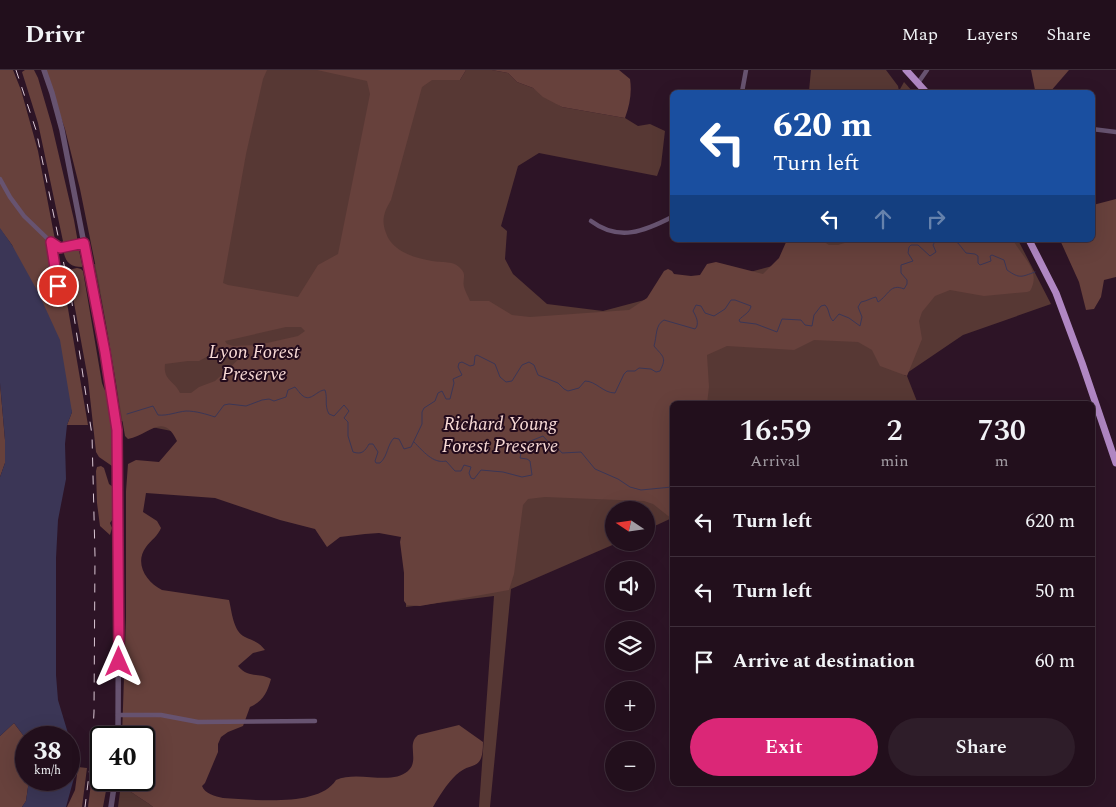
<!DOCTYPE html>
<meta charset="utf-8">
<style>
:root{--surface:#220f1c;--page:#2e1d29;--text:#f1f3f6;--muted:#a29ca3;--line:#3f2f3b;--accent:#db2777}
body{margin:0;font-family:Spectral,serif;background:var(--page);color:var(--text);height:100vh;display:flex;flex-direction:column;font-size:19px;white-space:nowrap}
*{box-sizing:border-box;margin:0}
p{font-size:16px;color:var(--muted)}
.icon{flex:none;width:28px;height:28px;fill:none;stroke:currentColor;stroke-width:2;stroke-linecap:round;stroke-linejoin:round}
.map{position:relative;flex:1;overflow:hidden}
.sheet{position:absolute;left:670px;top:331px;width:425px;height:385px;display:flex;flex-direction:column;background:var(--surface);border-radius:8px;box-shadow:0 5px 20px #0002,0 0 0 1px var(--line)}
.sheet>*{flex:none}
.guide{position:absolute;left:670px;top:20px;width:425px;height:152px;border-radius:8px;box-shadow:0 5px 20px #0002,0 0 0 1px var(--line);background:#1a4fa0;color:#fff;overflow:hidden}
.needle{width:32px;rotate:283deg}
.tools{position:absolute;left:605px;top:431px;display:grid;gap:10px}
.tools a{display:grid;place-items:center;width:50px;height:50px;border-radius:50%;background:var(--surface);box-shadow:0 5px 20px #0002,0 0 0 1px var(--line);font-size:25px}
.speed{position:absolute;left:15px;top:656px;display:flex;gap:10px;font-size:25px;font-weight:700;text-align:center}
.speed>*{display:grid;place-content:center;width:65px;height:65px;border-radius:50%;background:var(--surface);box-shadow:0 5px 20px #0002,0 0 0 1px var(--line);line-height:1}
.speed small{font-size:12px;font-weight:400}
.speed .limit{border:2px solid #111;border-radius:8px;background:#fff;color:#111}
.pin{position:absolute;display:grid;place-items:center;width:42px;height:42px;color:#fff;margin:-21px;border:2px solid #fff;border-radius:50%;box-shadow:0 1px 5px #0007}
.me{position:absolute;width:55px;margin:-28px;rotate:0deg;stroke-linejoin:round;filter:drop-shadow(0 0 4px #0008)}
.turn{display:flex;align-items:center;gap:18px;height:105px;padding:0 20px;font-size:22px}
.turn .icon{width:65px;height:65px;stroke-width:2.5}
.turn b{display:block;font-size:35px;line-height:42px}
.lanes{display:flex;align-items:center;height:48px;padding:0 20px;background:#0003;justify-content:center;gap:25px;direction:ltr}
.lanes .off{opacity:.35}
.eta{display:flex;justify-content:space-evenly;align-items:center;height:85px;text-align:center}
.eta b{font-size:30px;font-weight:600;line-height:35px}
.action{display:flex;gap:10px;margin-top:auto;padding:10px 20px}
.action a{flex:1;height:58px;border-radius:30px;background:var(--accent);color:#fff;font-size:20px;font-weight:600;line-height:58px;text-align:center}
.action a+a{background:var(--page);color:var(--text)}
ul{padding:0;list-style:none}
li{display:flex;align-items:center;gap:15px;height:70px;padding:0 20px;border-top:1px solid var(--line)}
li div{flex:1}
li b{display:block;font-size:19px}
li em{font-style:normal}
header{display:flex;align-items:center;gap:30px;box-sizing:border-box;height:70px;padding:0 25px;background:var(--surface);border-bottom:1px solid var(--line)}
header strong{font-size:24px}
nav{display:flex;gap:28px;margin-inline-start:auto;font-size:18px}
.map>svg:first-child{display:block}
</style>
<header>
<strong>Drivr</strong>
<nav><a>Map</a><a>Layers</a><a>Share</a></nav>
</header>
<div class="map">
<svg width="1116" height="737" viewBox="0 0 1116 737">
<rect width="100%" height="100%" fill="#2d1426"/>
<g fill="#573834">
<path d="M256,0H371L460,10L466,0H492L508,3L517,12L533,18L562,37L625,48L638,56L650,54L665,61L661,95L657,106L539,83L518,96L501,156L507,161L505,189L513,204L547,234L603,241L810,186L819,170H1018L1051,234L963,265L904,305L907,306L918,334H672V448L646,460V440H614V472L617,473L511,519L490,737H479L494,526L406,537V464L212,369L121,351L113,288L94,194L219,215Z"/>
<path d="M811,0H886L898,16L899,21L904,12L913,22H811L809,21Z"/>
<path d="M121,714C130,723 142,728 153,737H118Z"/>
</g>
<g fill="#67413c" fill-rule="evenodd">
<path d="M0,0H13L21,20L38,81L66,227L88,355H67L72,342L12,175L0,159Z"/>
<path d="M25,0H34L38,8L52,56L74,150L77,167V173L64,176L38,53L22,2Z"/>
<path d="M44,0H267L263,9L246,84L223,213L228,215L298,227L318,195L338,184L370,24L367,11L317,0H466L460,10H432L422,17L391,130C384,142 381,150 386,163C392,181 414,188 432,191C442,193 454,190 461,199C467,205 462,210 464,217C465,221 468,226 470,231H489L512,245L530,247L629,240L647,228L664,201L668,199L672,201L674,204L691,206L700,205L707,194L716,192L763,204L779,188L787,170H821L829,175H838L854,170H1013C1022,187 1042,201 1030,221L1027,222L984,226L950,220L935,226L922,242L919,251L922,269L907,306L880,296L872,280L858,272L814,270L794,280L727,276L707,285L709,317L707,334H672V449L653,434L644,431L545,427L528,429L523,435L514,504L509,520L420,536L407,535L404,531V503L400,472L401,467L379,463L365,464L340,467L327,477L315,459L280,450L215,428L146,423L143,442L157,451L161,458C158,466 151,470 146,477C134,493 146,512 162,520L229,530C232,542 233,561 245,567C253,571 258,571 265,580L253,583L238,596C249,609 258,602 271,609C267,623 263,631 250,637L243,656L228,662L221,667L218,674V682L205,713L202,716C205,724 215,726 223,728C257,730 319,737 336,710C358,700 391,716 408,701C420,690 406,675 418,665L459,655L483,672C483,703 472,690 456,705C446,715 440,725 433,737H153C142,728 130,723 121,714V710H144V668L122,667L126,547V421L128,394L136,390L159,392L177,371C163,341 149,365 128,369L125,366L99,213L80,119L65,59ZM286,257H301L305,261L298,266L258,275L233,276L227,274L225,271ZM230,282H241L240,288L215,311L199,317L191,323H180C174,310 163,311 165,294L188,291H199L212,284Z"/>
<path d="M492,0H619L630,9C632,22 630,34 625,48L562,37L543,27L533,18L517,12L508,3Z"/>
<path d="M1031,0H1069L1050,22L1035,20Z"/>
<path d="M1116,129V207L1104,210L1101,227L1094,239L1086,240L1079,212L1060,170H1092L1093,135Z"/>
<path d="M78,176L82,194V197C69,197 65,191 63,179Z"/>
<path d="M77,198L81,199L83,201L102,313C104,320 108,325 110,331C116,349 114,378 112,396L99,387L96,382L88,309L68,200Z"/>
<path d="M0,313L5,370V393L0,407Z"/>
<path d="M101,396L104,398L109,414L113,417C115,429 118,444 110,453L112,458L110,465L100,456L97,433L96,401L97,397Z"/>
<path d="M14,653L26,669V710H29L26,731L22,737H0V666Z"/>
<path d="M78,697L87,698L82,737H67L75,720Z"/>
<path d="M93,698L101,699V710H108L103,737H88Z"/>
</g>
<path fill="#3b3656" d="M0,158L12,175L38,222L60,270L72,342L67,355L65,374L66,409L58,450L56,488V605L58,630L73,680L75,697L74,708L66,737H22L26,731L29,710H69V668L26,669L14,653L0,666V407L5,393V370L0,313Z"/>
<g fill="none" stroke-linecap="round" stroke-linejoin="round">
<g stroke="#3b3656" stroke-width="1">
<path d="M950,170L958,173L966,183L975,184L978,186V193L980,195L991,191L990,186L992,185L1004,190L1007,200C1020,209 1021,207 1035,202"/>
<path d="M127,344L153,336L158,345C168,346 176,342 186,341C196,341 206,344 215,347L224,335L229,334L246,336L262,330L269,329L274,331L286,327L288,320L295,317C297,319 300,324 303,326C311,332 317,320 325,320C328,329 324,335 329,344L334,346L344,335L349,341L344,348L348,352V366L353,382C362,385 365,381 369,374H373L378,382L375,391L376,393H380C388,386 387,375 394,368L399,369L404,379L411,377L422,354V342L424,338L435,331L438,323L442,321L446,329H450L454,313L453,309L462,305L458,297L459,293L462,292L470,296L474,295L475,286L477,285L495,294L500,307L506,312L512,311L522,295L529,292L534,295L538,305L558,313L564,319L568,321L579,318L585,311C596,311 603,323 615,323L624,304L627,301H635L639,298L651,299L656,302L660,301C667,287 663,287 654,276C657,266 655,255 664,250L695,259C700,254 696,246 693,241L696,235L701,236L705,243L714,246L725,239L731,230H735L751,236C750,243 743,245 739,250L740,252L756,254L777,262L782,249L801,250L805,255L812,256L814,245L821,236L825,235C830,240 828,246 833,251L839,244L849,248L860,256L862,247L858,237L861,232C867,231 871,228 876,227L878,232C889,225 890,213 904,219L907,214V210L901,203V195L913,191L908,183L909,177L911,175H918L930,186L936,182L933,175L936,170"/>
<path d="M414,372C423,381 433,394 446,391L455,401H461L464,395L471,397L469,403L471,408L474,409L481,400L503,402L522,407L532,405L530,391L527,389L520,388L523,374L543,366L551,375H555L562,383L581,382L595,399L618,409L630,417L641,420L672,417"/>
</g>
<g stroke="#675370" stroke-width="4.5">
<path d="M918,13L927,0"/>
<path d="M742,22L746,0"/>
<path d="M1092,59L1116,62"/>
<path d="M0,109L10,127L24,146L51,172L60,233"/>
<path d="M591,151C619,172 645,161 672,147"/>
<path d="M51,172L60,178L84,173"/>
<path d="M118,645H161L198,652L315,651"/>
</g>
<g stroke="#675370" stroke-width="5.5">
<path d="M44,0L52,23L62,60L105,282L116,350L119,422L118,668"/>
<path d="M111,737L115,710"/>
</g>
<g stroke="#b087c3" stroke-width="7">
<path d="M906,0L926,22"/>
<path d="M1029,170L1056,223L1082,293L1116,393"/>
</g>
<path stroke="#dac7d4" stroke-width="1" stroke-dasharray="9 9" stroke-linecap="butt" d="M16,0L36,60L72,233L92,365L95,486L94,642L92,680L85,737"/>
</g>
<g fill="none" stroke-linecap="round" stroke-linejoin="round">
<defs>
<path id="route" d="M58,216L51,172L60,178L84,173L105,282L117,360L119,592"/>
</defs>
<use href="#route" stroke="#8e194d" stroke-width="12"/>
<use href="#route" stroke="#db2777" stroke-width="9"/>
</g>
<g text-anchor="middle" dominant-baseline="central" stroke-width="4" stroke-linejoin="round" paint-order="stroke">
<g font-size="19" font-style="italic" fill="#f7d9d5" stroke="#230b1c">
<text x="254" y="282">Lyon Forest<tspan x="254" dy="22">Preserve</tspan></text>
<text x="500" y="354">Richard Young<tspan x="500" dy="22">Forest Preserve</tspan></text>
</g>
</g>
</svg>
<div class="tools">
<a><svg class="needle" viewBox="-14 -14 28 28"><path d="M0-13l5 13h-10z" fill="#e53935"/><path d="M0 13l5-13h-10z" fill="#a29ca3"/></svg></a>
<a><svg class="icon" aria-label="sound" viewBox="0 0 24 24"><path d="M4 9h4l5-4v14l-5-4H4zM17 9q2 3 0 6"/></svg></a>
<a><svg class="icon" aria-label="layers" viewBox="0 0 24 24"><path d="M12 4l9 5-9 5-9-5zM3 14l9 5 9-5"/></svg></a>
<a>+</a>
<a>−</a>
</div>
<div class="speed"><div>38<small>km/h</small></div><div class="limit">40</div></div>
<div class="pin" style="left:58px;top:216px;background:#d93025"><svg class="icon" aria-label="arrive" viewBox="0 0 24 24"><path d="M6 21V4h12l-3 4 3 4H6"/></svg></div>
<svg class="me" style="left:119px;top:592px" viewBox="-20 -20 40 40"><path d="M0-17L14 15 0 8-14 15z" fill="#db2777" stroke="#fff" stroke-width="4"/></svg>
<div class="guide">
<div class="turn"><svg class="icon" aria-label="left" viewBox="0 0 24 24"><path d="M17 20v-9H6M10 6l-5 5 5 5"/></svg><div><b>620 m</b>Turn left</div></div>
<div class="lanes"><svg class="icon" aria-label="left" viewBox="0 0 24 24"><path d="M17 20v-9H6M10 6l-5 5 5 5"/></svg><svg class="icon off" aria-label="ahead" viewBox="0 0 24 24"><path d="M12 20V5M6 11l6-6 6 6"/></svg><svg class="icon off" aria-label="right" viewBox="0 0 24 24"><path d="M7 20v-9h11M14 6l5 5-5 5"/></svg></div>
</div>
<section class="sheet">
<div class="eta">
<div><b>16:59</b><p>Arrival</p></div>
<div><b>2</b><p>min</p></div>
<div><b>730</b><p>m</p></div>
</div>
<ul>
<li><svg class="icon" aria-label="left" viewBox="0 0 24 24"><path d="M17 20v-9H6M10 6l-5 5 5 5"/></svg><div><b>Turn left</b></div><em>620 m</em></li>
<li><svg class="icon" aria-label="left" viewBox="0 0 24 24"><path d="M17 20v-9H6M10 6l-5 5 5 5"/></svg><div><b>Turn left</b></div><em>50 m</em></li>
<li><svg class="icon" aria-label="arrive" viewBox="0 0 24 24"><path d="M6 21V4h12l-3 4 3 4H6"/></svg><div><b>Arrive at destination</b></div><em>60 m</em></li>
</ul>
<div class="action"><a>Exit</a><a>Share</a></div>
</section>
</div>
